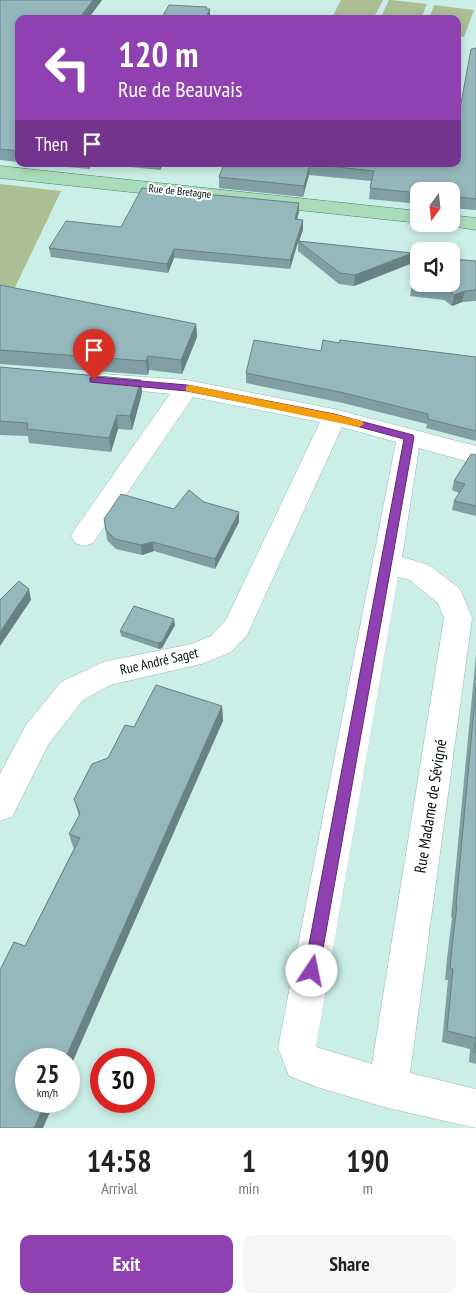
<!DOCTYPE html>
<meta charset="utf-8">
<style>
:root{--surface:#fff;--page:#f6f6f6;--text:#222;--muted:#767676;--accent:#9041b1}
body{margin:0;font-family:"PT Sans Narrow",sans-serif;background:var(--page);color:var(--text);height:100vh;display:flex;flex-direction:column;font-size:19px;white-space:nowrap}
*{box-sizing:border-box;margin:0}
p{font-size:16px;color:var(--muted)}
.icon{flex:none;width:28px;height:28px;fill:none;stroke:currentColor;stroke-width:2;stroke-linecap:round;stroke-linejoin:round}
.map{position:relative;height:1128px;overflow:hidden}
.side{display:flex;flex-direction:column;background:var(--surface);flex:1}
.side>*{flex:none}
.hud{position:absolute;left:15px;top:15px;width:446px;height:152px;border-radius:10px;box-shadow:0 2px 8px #0003;background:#9041b1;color:#fff;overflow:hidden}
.needle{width:32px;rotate:195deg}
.buttons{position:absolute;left:410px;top:182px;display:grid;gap:10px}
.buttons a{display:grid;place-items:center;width:50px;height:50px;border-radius:10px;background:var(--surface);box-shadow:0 2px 8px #0003;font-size:25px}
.speed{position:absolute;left:15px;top:1048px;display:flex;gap:10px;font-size:25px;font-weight:700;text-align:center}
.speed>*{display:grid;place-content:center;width:65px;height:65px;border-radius:50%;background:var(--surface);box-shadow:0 2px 8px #0003;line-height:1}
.speed small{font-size:12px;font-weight:400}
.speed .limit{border:8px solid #d22;background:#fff;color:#111}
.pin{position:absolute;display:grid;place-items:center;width:42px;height:42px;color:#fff;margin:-51px -21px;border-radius:50% 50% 50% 0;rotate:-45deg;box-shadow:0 0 5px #0007}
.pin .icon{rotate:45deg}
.me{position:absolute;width:55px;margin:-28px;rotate:11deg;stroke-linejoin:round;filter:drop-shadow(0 0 4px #0008)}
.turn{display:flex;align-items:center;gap:18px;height:105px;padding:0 20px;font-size:22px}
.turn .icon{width:65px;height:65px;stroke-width:2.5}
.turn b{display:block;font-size:35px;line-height:42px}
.then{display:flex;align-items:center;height:48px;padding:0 20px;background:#0003;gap:10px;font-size:19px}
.eta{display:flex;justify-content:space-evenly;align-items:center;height:85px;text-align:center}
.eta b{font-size:30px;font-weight:800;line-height:35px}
.primary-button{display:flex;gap:10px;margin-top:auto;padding:10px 20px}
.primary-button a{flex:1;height:58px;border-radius:10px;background:var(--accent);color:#fff;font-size:20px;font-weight:800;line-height:58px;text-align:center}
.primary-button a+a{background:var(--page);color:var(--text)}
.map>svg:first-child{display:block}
</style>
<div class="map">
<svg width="476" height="1128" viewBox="0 0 476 1128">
<rect width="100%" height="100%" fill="#cbeee7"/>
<g fill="#acbf94">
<path d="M341,0H383L373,19H331Z"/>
<path d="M389,0H391L427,4L421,19H380Z"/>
<path d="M434,5L474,10L464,37L458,36V19H429Z"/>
<path d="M0,184L61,191L11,296L0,294Z"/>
</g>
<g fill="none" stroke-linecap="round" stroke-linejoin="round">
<defs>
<path id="minor" d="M103,374L187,380L334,409L476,446V464L419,448L402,557L429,565L460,589L472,618L410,1073L476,1089V1128L388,1108L320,1088L289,1076L278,1048L396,442L342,427L247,635L231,652L205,663L110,685L83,700L48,745L12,817L0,821V774L26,725L61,682L103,662L191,644L211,636L226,620L320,422L193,397L93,543L84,546L75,543L71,536L75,529L170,394L95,386L91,381L95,376ZM398,577L410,580L438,603L444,618L372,1064L316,1047Z"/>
<g id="major">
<path d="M0,166L419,211V223L0,178Z"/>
<path d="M451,215L476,218V230L444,225L443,224H451Z"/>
</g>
</defs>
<use href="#minor" stroke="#96b8b1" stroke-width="1"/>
<use href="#major" stroke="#498460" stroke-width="1"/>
<use href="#minor" fill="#fff" fill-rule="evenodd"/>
<use href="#major" fill="#a9dcbb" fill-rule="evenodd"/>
</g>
<g fill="#809ea3">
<path d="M0,0H102L88,19H19V162L0,160Z"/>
<path d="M476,48V210L451,208V191H419V204L369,199L371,181L309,175L303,197L219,188V177L460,109Z"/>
<path d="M36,164H92L89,169Z"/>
<path d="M101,164H163L160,170Z"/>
<path d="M299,203V212L297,220H303V230L299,241L412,253L410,264L354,286L339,284L298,251V243L290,269L174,258L168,273L51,257L49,248L121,227Z"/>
<path d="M417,255L476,261V301L462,302L452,306L444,300L410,296Z"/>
<path d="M0,285L196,324L197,337L182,374L149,370L148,375L0,364Z"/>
<path d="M339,343L476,357V441L426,428L427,424L343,403L246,383V373L321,351Z"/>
<path d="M0,367L141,380L142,393L132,430L118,429L111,452L29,443L28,436L0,435Z"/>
<path d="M476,455V516L452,510L454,501L459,493L452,490L454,481Z"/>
<path d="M204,502L239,522L215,569L154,551L142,555L116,549L107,540L104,519L174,509Z"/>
<path d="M175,625L162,648L159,649L121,636L120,631Z"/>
<path d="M476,654V1064L469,1062L470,1049L442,1042L448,980H445L447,958L452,918L451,917Z"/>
<path d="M222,706L223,721L25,946L74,848L73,847L69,834L79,816L74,799L134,727Z"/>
</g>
<g fill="#688184">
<path d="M93,0H102L88,19H79Z"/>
<path d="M207,7V15L210,9V19H205Z"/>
<path d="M88,164H92L89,169Z"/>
<path d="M160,164H163L160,170Z"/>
<path d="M310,164L309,175L303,197L304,186Z"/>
<path d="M299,203V212L294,228L295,219Z"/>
<path d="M303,220V230L299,241H298L290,269V260Z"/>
<path d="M174,249V258L168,273L167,264Z"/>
<path d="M412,253L410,264L354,286L355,275Z"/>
<path d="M465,291L462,302L452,306L454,295Z"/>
<path d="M196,324L197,337L182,374L181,360Z"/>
<path d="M148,356L149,370L148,375L146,361Z"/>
<path d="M141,380L142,393L132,430L130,416Z"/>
<path d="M117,415L118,429L111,452L109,438Z"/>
<path d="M239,512V522L215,569V559Z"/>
<path d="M153,542L154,551L142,555L141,545Z"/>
<path d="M29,589L31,600L0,646V632Z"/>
<path d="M174,619L175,625L162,648L159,649L158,643Z"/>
<path d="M222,706L223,721L69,1070V1059H65Z"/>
<path d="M46,1101H55L43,1128H34Z"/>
</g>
<g fill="#95b8bd" stroke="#688184">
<path d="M0,0H93L79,19H19V151L0,149Z"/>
<path d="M169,5L207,7L206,9H210L205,19H161Z"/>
<path d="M476,48V199L451,196V191H419V193L370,188L374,171L311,164H458V109H460L471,49Z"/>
<path d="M224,164H310L304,186L219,177Z"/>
<path d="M142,188L299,203L295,219L303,220L290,260L174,249L167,264L49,248L66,221L121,227Z"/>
<path d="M298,241L412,253L355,275L340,273Z"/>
<path d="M417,255H419V284H451V259L476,261V290L465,291L454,295L446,288L412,284Z"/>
<path d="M0,285L196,324L181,360L148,356L146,361L0,350Z"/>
<path d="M254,340L321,351L323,340L339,343L340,340L476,357V431L428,419V414L344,393L246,373Z"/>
<path d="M0,367L141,380L130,416L117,415L109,438L27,429L28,423L0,421Z"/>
<path d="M471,454L476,455V506L454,501L465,484L454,481Z"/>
<path d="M189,490L204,502L239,512L215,559L153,542L141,545L115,539L106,530L104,519L121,494L174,509Z"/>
<path d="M19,581L29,589L0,632V600Z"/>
<path d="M134,606L174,619L162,642L158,643L120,631Z"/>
<path d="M156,685L222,706L65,1059H26V1101H46L34,1128H0V970L14,942L25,946L80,838L69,834L80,814L74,799L92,764L108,758L125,725L134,727Z"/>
<path d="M476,687V1052H474L476,1038L447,1031L453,969L450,968L452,946L457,905H456Z"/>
</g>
<path fill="#9041b1" stroke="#5e2a73" d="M94,377L187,385L334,414L413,435L414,437L319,971L317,976L312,978L306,976L304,971L404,439L334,420L187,391L90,382V378Z"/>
<path fill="#f59e0b" d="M190,385L334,414L362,421L364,424L359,427L186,391V386Z"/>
<g text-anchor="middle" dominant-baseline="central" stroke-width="4" stroke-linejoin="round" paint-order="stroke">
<g font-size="11" fill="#030e0c" stroke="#fff">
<text transform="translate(180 191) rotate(6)">Rue de Bretagne</text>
</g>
<g font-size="14" fill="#030e0c" stroke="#fff">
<text transform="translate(159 661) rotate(-13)">Rue André Saget</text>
</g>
<g font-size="16" fill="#030e0c" stroke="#fff">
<text transform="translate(430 806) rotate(-81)">Rue Madame de Sévigné</text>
</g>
</g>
</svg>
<div class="buttons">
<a><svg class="needle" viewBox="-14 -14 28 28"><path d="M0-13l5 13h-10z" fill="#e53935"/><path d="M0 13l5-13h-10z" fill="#767676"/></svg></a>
<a><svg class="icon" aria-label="sound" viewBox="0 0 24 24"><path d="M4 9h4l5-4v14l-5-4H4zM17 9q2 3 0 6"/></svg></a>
</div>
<div class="speed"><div>25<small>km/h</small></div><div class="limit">30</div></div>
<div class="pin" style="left:94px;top:380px;background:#d93025"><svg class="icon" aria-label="arrive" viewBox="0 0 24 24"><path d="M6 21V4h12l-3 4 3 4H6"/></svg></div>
<svg class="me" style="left:312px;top:971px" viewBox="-20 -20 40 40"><circle r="19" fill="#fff"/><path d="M0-13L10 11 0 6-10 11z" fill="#9041b1"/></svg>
<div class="hud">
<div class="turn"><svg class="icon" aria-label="left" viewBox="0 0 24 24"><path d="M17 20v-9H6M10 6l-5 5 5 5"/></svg><div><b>120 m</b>Rue de Beauvais</div></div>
<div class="then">Then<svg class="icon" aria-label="arrive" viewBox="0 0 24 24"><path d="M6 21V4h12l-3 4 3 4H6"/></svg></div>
</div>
</div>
<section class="side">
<div class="eta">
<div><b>14:58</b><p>Arrival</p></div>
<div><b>1</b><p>min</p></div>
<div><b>190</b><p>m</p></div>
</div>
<div class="primary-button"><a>Exit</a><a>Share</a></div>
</section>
